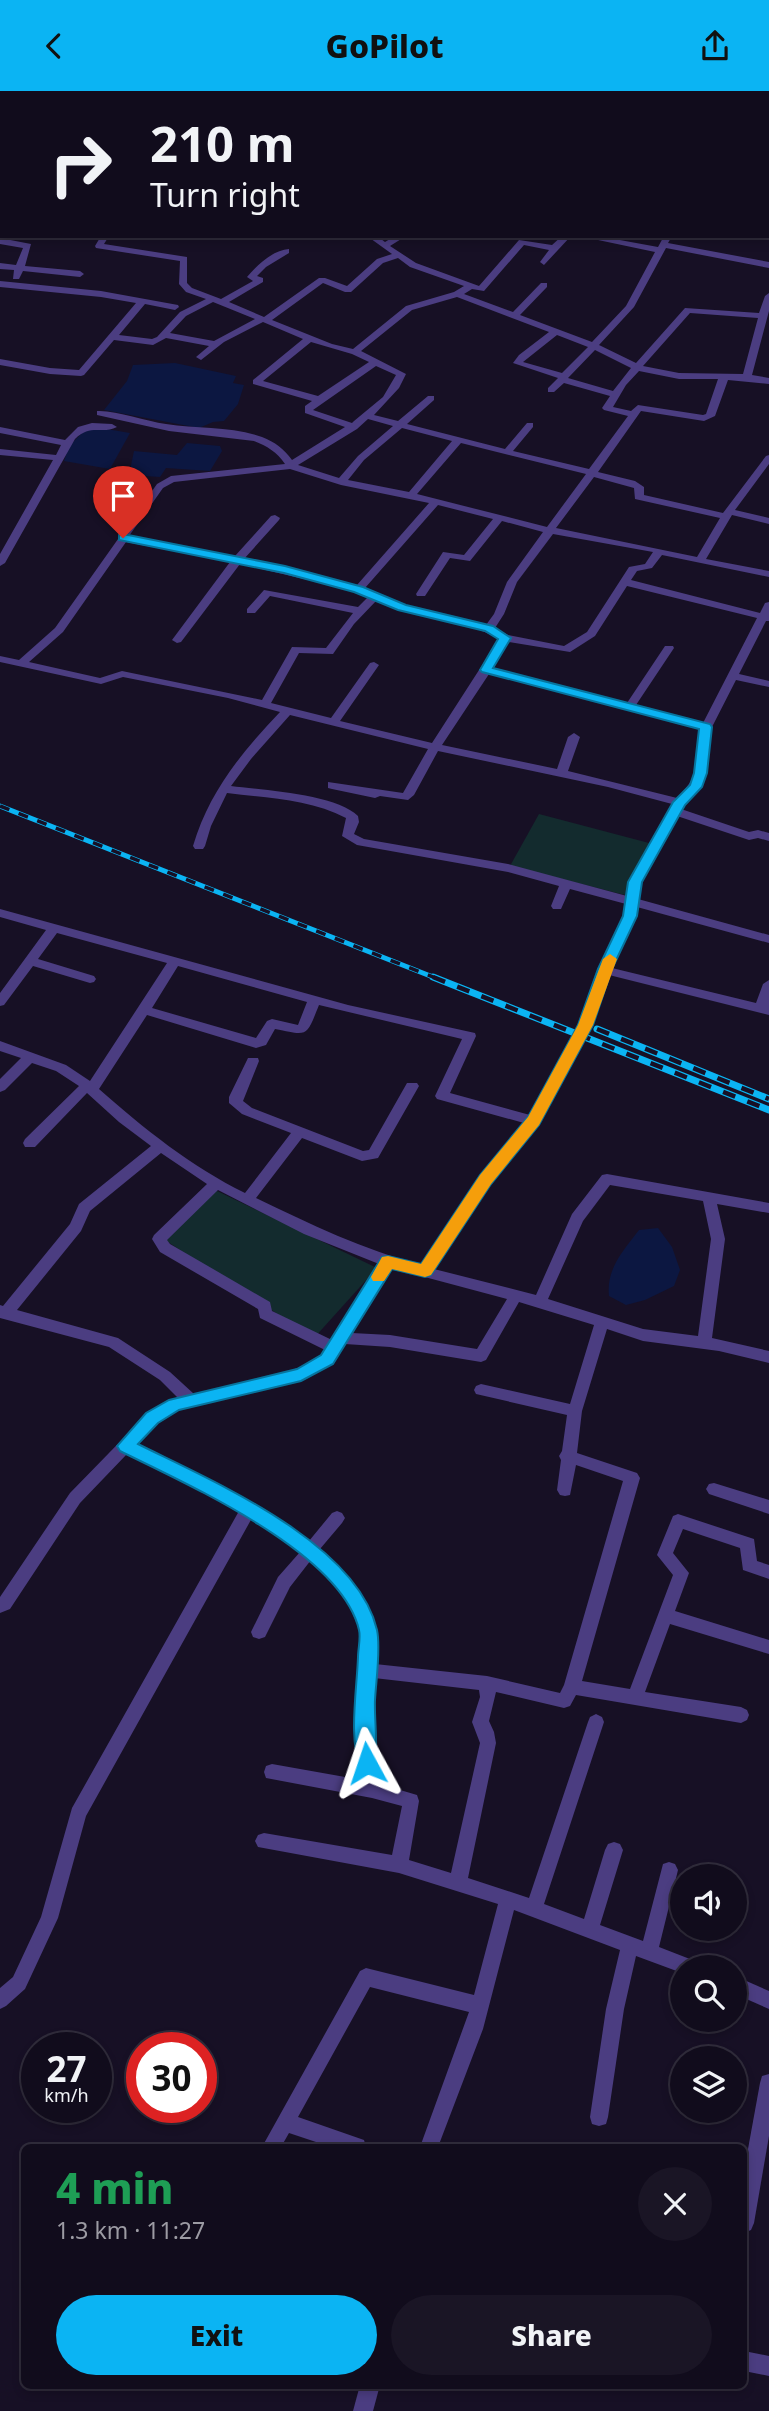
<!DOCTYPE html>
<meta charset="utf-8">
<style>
:root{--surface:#110c1c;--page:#1a1525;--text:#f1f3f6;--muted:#9c9ba3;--line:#302c3b;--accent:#0bb4f3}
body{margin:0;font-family:"Noto Sans",sans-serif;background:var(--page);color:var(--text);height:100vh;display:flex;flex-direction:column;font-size:26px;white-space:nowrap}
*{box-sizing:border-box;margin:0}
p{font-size:23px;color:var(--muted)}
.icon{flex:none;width:38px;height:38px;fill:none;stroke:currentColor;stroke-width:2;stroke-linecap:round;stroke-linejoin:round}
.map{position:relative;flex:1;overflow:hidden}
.panel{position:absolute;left:21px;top:2053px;width:726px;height:245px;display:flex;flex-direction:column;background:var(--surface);border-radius:10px;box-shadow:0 4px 10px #0003,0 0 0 2px var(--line)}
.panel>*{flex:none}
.guide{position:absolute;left:0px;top:0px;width:770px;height:147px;box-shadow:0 4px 10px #0003,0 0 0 2px var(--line);background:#110c1c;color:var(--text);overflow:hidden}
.buttons{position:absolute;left:670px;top:1773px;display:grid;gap:14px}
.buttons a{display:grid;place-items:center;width:77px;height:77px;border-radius:50%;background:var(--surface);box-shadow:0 4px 10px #0003,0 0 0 2px var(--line);font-size:35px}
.speed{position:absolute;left:21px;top:1941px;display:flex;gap:14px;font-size:35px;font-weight:700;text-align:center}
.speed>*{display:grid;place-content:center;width:91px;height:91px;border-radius:50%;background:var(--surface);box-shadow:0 4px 10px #0003,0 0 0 2px var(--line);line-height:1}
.speed small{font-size:18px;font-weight:400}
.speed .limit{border:10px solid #d22;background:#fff;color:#111}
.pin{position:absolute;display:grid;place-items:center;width:60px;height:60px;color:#fff;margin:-72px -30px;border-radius:50% 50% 50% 0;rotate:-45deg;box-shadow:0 0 7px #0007}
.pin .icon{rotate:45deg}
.me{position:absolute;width:77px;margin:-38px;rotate:355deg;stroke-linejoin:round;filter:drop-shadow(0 0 5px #0008)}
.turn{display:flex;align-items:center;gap:24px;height:147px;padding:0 35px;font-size:32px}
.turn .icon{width:91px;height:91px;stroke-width:2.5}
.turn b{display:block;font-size:49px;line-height:60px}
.round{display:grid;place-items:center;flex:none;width:74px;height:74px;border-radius:37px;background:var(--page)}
.overview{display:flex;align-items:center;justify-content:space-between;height:119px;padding:0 35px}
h1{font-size:42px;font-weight:800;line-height:52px;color:#1e9e55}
.action{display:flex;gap:14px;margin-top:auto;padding:14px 35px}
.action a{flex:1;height:80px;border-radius:42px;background:var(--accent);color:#111;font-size:28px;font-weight:800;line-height:80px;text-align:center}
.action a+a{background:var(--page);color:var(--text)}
header{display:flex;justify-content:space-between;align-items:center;height:91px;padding:0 35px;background:var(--accent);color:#111;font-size:32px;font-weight:800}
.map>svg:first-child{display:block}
</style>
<header><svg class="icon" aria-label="back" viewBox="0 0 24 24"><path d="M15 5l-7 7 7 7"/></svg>GoPilot<svg class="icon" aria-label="share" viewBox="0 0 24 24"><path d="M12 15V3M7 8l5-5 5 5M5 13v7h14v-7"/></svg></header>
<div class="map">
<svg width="769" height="2320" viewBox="0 0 769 2320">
<rect width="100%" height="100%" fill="#171025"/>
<g fill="#132b2e">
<path d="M539,723L649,752L625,804L510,775Z"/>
<path d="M215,1099L377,1177L314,1247L165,1149Z"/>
</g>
<g fill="#0c1741">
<path d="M175,272L236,285L233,292L244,294L238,313L224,330L213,331L199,337L104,319L127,290L133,274Z"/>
<path d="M89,335L130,342L110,378L64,370L69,355Z"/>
<path d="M187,352L220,355L222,360L210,380L166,377L160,386L129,384L134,360L177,364Z"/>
<path d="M658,1137L672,1156L680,1179L674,1195L645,1209L626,1214L609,1205C606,1178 623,1160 639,1139Z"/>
</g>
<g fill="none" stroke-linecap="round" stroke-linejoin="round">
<g fill="#4b3d81" fill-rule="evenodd">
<path d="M17,0H26L15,2Z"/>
<path d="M84,0H95L97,2H86Z"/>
<path d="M240,0H250L238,2Z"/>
<path d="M372,0L391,2H374Z"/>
<path d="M467,0H475L465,2Z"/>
<path d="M545,0H553L544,2Z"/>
<path d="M591,0L604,2H591Z"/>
<path d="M722,0H730L721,2Z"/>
<path d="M0,10H2L0,15Z"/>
<path d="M768,36H769L768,41Z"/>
<rect x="768" y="65" width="1" height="4"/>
<rect x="768" y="88" width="1" height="4"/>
<rect x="0" y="101" width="2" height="4"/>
<path d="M768,106H769V112L768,111Z"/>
<path d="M768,127H769V133L768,132Z"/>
<path d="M101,145H109L104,153L187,166V192L192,197L221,208L253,190L247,186C257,174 273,159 289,158V162L266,176L257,185L263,187V191L229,211L264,226L319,187H325L347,195L377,168L392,163L367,145H377L385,151L395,145H406L390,155L416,172L479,195L519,149L552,154L562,145H571L544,174L540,171L549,159L524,154L484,200L472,198L464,203L513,221L541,192H547V196L520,224L592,251L626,215L655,161L579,145H598L658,156L664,145H672L668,152L769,171V177L666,157L634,216L599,254L636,272L685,217L759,222L765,205L769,202V220L752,284L769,287V293L728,289L715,325L704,330L641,320L598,381L635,390L644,396V404L723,422L766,365L769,364V373L735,419L769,427V433L732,424L706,468L769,480V486L662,464L652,477L637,480L631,489L760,522L765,512L769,511V530H766L739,583L769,590V596L736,589L712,636L707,682L699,699L681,718L749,741L758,739L769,742V750L758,747L749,749L677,725L641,791L638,808L769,844V852L637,816L636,825L612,877L756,912L763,893L769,889V924L609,884L592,934L538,1033L490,1093L434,1178L536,1204L572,1123L602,1084L607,1083L769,1112V1122L717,1113L725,1148L712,1247L769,1260V1272L719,1260L643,1250L607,1238L582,1320L577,1362L637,1382L640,1387L582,1590L630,1598L673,1484L657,1464L673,1425L678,1423L754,1448L757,1470L769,1474V1488L743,1479L740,1457L683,1438L673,1462L689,1482L675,1520L769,1549V1563L670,1533L645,1601L741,1616L747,1619L749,1624L747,1629L741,1632L576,1604L570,1615L564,1617L496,1601L489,1630L494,1641L496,1652L468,1787L529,1807L588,1631L590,1626L596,1623L602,1626L604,1631L544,1813L584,1828L605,1759L608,1753L614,1751L620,1753L623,1759L600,1834L643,1850L663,1773L669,1771L675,1773L678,1779L659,1856L695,1870L698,1876H682V1882L636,1865L624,1918L608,2026L606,2033L599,2035L592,2033L590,2026L606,1918L620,1859L514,1819L483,1938L438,2056H420L469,1921L370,1896L298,2026L364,2049L366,2056H331L289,2042L281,2056H262L360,1880L366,1877L474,1904L498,1813L399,1782L258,1756L255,1750L258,1744L264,1742L392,1764L402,1715L372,1707L266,1687L264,1681L266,1675L272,1673L362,1689L356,1638L360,1540L349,1514L322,1478L311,1469L290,1496L265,1546L259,1548L253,1546L251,1541L278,1486L300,1461L252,1427L86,1725L58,1827L25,1898L6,1915L0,1918V1897L13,1886L41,1826L72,1717L239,1420L127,1363L80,1412L10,1518L0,1522V1506L70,1402L147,1323L178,1307L160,1289L109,1256L0,1227V1214L3,1215L70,1133L79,1113L151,1055L119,1031L87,1002L35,1056H25L23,1052L25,1048L79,995L56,980L32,972L5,999L0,1001V988L21,967L0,960V950L66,974L90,990L167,872L57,842L38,868L94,885L96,888L94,891L90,892L33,875L4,914L0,915V902L46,839L0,826V818L348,914L475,942L476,945L450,1002L530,1024L580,934L599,879L624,825L626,813L570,798L561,818H553L551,815L559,795L508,781L357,754L342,745L346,727C310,708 267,707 227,702L211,735L205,755L203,758H195L193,755C209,701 241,662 280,621L228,607L123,586L101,593L0,571V565L19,569L55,537L157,393L171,385L285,373C277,361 267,355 254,350L169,340L97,324V320C116,319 145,330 166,333C197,338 232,335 262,346C275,351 284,358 292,369L345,336L305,322V315L312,310L253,293V289L303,248L263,231L224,251L201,269L196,266L209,255L166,247L153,254L114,249L84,284L81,285L50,283L0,274V268L50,277L79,279L136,212L101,206L0,196V190L101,200L178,214L179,216L175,219L145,213L119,244L152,248L157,246L180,221L206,208L186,201L179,193L180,170L96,157L95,155ZM398,167L410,176L464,195L454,201L406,215L353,258L332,253L272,229L323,192L345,201H351L383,172ZM457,206L549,241L519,264L513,272L558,287L548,297V301H554L564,292L610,305L602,317L604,319L628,325L589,378L513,360L533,336V332H527L505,358L407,333L434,309V305H428L398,330L374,324L399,297L406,283L361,260L412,219ZM213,211L255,228L214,250L170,242L186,225ZM690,222L758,227L743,283L679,282L643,275ZM557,244L588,256L562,282L523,271ZM311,251L352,263L369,271L318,305L263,290ZM595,259L631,277L613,300L568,287ZM376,275L396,284L383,306L354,330L352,332L313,319ZM639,280L679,288H718L706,323L703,324L638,314L631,320L613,316L626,294ZM368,328L393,335L358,365L339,387L298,374L357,338ZM402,337L452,350L409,401L348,389L364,369ZM461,352L586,383L547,436L417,403ZM290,378L341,394L429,412L357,494L244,468L279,429L280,427L275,424L271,425L235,465L129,445L163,397L174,391ZM594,386L634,397L635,408L720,427L697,466L556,437ZM438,414L493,428L464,464L443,461L416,503L417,505H425L450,467L470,470L502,430L543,441L507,491L494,523L486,534L406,515L365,497ZM553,443L653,461L645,473L629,476L587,541L564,555L508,544L495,537L504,523L517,491ZM126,451L230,471L172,549L177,552L181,551L240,473L355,500L368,506L358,516L264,499L247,518V522H255L270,505L353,522L326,557L292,556L262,609L122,580L100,587L29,571L63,541ZM627,495L757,527L703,632L636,614L674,557L673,555H665L627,612L492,577L509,551L570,561L595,545ZM376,510C416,527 462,527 499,548L432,652L340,630L379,574L374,571L370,572L331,627L271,612L299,562L333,563L354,533ZM489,583L700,638C697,669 701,684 677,707L568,680L580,646L574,642L568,646L557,678L442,654ZM290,624L428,658L403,702L328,691V697L332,698L375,707L380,705L408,709L414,704L438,660L608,696L672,713L629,791L627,805L508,773L364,748L354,743L359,731L358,725C336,703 262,699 231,695L251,668ZM178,875L307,911L298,934L272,928L267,930L256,947L152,917ZM319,914L462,948L435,1005L437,1008L524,1032L480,1085L421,1174C364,1159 310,1133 256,1107L302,1047L362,1070L378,1067L419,995L417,992H407L369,1059L363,1060L252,1017L243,1010L259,970L258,967H248L229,1006V1012L242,1023L291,1042L245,1102C192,1076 143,1037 99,998L147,924L256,957L266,954L275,938C309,945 306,946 319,914ZM161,1062L207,1093L154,1144L152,1148L160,1161L258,1218L260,1227L325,1259C310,1283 223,1296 194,1303L170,1281L118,1247L17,1219L81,1140L90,1120ZM610,1094L703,1110L711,1148L698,1245L643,1238L548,1208L583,1130ZM218,1099L304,1143L379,1173L332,1249L272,1220L270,1211L170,1153L167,1149ZM391,1177L507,1208L477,1258L390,1244L352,1242ZM519,1211L594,1234L570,1313L481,1293L476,1295L474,1299L476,1303L567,1324L562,1360L559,1365L561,1369L557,1399L560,1404L565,1405L570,1404L576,1374L623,1390L564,1594L560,1602L487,1585L375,1573C375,1562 378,1549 376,1539C370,1512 342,1475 320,1458L342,1432L345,1427L342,1422L337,1420L332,1422L309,1450L254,1412L136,1353L157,1331L178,1319L306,1288L332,1273L345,1253L390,1256L481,1271L486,1269ZM374,1587L479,1599L480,1606L472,1631L480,1652L451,1782L409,1769L419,1710L417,1704L380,1693L372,1638Z"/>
<path d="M0,147L31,153L25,175L80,180L84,183L80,186L23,180L19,188H13L14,179L0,178V172L16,174L23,157L0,153Z"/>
<path d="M92,332L112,333L117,336C102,344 91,332 75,348L5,472L0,475V463L53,369L0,364V358L56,364L61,354L0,342V336L65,349L78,336Z"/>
<path d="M714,1392L769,1409V1423L709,1403L706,1398L709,1393Z"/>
<path d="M735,1885L769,1900V1918L735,1903Z"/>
<path d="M769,1983V2045L754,2132L751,2139L744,2142V2080L760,1992L762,1985Z"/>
<path d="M744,2260L769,2265V2285L744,2280Z"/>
<path d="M360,2294H380L373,2320H353Z"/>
</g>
<defs>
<path id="rail-far1" d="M0,715L438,888"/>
<g id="rail">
<path d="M433,886L769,1019"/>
<path d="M597,938L769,1008"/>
</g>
</defs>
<use href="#rail-far1" stroke="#0bb4f3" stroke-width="5"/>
<use href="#rail" stroke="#0bb4f3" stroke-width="7"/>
<use href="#rail-far1" stroke="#171025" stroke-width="3.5" stroke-dasharray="10" stroke-linecap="butt"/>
<use href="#rail" stroke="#171025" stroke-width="4.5" stroke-dasharray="13" stroke-linecap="butt"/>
</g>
<path fill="#0bb4f3" stroke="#07759e" stroke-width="2" d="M123,443L285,475L363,496L406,514L493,535L511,547L493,577L710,633L712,636L707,682L702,696L685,714L642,791L637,825L612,878L593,934L539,1034L491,1093L431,1184L425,1186L392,1178L333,1273L301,1290L179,1319L158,1332L138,1353C212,1390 357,1451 377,1539C381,1557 376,1590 375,1609C374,1625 379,1667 374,1678L367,1681L361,1678C348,1650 357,1597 358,1566C358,1558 361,1547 359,1539C341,1461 186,1393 120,1360L117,1355L146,1322L169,1309L297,1278L321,1264L382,1166L388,1165L421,1173L480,1084L528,1026L578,934L598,878L623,825L628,791L673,711L690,694L694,682L699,638L482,581L480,579L498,548L485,540L398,519L354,501L284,482L119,449V444Z"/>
<path fill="#f59e0b" d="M610,863L617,868L593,934L539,1034L491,1093L431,1184L425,1186L392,1178L384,1190H373L371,1186L382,1166L388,1165L421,1173L480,1084L528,1026L578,934L603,868Z"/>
</svg>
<div class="buttons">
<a><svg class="icon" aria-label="sound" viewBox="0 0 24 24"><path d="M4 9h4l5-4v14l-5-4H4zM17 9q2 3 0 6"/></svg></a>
<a><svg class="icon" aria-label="search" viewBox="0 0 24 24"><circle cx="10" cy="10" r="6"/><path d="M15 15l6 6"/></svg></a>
<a><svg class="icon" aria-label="layers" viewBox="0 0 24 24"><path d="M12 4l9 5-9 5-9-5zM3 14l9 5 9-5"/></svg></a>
</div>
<div class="speed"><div>27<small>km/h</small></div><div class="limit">30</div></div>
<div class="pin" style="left:123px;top:447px;background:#d93025"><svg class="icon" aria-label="arrive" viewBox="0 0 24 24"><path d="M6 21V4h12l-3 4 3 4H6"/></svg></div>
<svg class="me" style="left:367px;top:1672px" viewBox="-20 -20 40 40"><path d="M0-17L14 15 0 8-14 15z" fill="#0bb4f3" stroke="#fff" stroke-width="4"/></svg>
<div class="guide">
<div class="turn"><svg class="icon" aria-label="right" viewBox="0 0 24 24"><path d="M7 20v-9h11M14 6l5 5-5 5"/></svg><div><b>210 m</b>Turn right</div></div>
</div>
<section class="panel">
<div class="overview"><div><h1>4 min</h1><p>1.3 km · 11:27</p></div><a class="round"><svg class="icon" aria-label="close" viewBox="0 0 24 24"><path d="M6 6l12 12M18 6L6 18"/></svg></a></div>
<div class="action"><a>Exit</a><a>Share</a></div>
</section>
</div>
